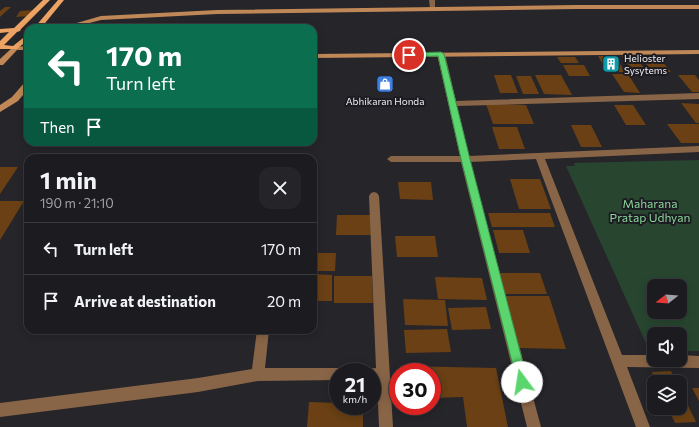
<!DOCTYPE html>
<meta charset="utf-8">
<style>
:root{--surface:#1c1c20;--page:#252529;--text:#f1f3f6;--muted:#a0a1a5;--line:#3a3a3e}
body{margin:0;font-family:Commissioner,sans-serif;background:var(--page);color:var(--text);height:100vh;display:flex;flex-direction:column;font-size:15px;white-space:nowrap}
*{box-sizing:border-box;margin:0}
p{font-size:13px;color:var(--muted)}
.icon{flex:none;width:22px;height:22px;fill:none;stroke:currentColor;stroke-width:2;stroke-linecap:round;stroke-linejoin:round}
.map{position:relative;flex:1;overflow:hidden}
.drawer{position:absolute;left:24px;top:154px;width:293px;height:180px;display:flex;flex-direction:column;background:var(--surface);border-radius:12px;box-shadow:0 2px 10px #0003,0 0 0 1px var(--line)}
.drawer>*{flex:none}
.guide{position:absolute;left:24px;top:24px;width:293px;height:122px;border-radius:12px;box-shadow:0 2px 10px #0003,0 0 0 1px var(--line);background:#0b6e4f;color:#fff;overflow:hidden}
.needle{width:26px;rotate:253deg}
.controls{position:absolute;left:647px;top:279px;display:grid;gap:8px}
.controls a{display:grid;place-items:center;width:40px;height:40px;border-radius:8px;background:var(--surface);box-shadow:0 2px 10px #0003,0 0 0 1px var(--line);font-size:20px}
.speed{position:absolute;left:329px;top:363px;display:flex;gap:8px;font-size:20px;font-weight:700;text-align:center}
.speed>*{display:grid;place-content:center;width:52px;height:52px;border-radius:50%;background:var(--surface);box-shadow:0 2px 10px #0003,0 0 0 1px var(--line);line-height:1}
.speed small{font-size:10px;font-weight:400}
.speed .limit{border:6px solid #d22;background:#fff;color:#111}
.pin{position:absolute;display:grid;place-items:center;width:34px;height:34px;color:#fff;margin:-17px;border:2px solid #fff;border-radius:50%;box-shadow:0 1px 4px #0007}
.me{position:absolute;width:44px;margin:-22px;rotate:346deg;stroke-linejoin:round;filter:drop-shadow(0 0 3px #0008)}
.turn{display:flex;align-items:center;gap:14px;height:84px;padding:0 16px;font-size:18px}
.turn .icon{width:52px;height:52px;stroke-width:2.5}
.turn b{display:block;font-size:28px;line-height:34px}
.then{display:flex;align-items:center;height:38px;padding:0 16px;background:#0003;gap:8px;font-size:15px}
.round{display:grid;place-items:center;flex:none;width:42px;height:42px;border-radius:12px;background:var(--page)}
.head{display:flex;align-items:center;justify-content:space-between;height:68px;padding:0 16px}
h1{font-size:24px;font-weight:700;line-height:30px}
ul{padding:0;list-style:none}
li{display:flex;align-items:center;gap:12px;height:52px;padding:0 16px;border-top:1px solid var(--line)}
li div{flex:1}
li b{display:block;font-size:15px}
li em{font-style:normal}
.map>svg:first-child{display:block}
</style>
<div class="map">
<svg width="699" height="427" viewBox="0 0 699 427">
<rect width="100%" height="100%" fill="#26252a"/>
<path fill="#28462f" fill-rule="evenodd" d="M699,160V351H680V334H654V352H650L566,166H575L574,163ZM654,286H680V312H654Z"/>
<g fill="#6a4014">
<path d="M5,7H11L0,17V11Z"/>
<path d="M34,10L30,16L16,17L20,11Z"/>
<path d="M598,56H615L625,72H607Z"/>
<path d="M622,56H635L648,73H634Z"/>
<path d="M640,56H658L671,72H652Z"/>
<path d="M557,57H575L579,63H561Z"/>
<path d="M563,65H584L590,76H569Z"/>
<path d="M612,74H628L640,93L624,92Z"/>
<path d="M494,75H511L518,93H500Z"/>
<path d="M535,75H561L572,95L544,94Z"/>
<path d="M678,75H695L699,80V92H692Z"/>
<path d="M516,76H531L539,94H523Z"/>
<path d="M681,103L699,104V123H696Z"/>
<path d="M486,104L526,105L534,124H493Z"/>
<path d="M614,105H633L646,125H626Z"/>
<path d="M667,124H699V143H681Z"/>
<path d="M571,125H591L602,147H581Z"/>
<path d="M492,127H517L525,149H499Z"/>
<path d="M0,167H18L0,194Z"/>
<path d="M510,179H540L551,209H519Z"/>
<path d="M398,182H431L433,200L400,199Z"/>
<path d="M0,201H24L0,240Z"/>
<path d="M488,213H550L555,227H492Z"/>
<path d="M337,215H370L371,235H336Z"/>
<path d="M493,230H523L530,253H499Z"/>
<path d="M395,236H435L438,257H397Z"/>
<path d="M313,253H336L335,271H313Z"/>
<path d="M499,273H540L547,294H504Z"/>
<path d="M313,274L332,275V301H313Z"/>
<path d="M334,276H372L373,303H334Z"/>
<path d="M435,277L482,278L487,300L438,299Z"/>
<path d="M505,296H549L566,349L518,348Z"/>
<path d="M403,299L445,300L448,326L405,325Z"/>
<path d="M486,307L491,329L452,330L448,308Z"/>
<path d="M447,329L451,352L406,353L404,330Z"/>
<path d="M400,366L496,368L508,427H467L463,397L432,398V372H400Z"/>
<path d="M671,371L676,382H656L652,372Z"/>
<path d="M692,388H699V401Z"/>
<path d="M680,389L696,422L675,423L668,408H680Z"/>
<path d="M309,402L338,403V406H363V427H307Z"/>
</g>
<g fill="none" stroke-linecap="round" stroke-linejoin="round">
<g fill="#896547" fill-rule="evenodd">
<path d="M429,0H435V10L430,9Z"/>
<path d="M441,52L445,54L456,101L699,93V99L457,106L469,156L699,146V152L545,159L622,355H654V360H680V355L699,356V368L627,367L650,427H636L536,159L470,162L541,427H527L461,162H391L387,159L391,156H460L437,54Z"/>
<path d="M374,192L377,193L379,196L393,427H379L377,380H372V372H366L367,369L376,368L369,196L371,193Z"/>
<path d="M257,330H269L265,368H338L343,369L344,372H338V380L258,381L198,392L0,417V403L198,378L252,369Z"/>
</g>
<g fill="#c18857" fill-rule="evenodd">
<path d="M576,5H699V9H576L217,14L101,20L70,28H59L101,16L217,10Z"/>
<path d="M28,46V50H17L3,65H0V59L13,47Z"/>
<path d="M699,50V54L313,58V54Z"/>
<path d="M25,82H28V89L18,101L0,112V105L12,97Z"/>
</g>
<g fill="#eda363" fill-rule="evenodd">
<path d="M43,0H50L21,29L20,31L17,32L4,45L13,46L28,34V40L17,49H0V41L9,32L0,33V29L14,28Z"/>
<path d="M58,0H64L41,28H34Z"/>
</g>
</g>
<path fill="#5bd56e" stroke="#3b8a48" d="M441,52L444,54L470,159L528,382L527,387L522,388L518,387L517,382L461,159L438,56L409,57L406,55L409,53Z"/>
<defs>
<symbol id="building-square" viewBox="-11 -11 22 22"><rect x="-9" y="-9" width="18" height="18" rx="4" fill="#0f9aa8" stroke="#1c1b21"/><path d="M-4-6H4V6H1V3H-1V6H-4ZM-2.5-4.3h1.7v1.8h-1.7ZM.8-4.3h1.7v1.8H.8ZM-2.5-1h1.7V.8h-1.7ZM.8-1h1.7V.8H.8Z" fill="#fff"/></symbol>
<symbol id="shop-square" viewBox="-11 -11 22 22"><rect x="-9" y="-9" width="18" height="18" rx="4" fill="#3f7fe0" stroke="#1c1b21"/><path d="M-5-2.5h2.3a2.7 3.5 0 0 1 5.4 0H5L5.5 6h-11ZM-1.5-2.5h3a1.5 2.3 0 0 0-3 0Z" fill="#fff"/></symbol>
</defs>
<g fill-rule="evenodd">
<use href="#building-square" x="601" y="54" width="20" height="20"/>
<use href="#shop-square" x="375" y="74" width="20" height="20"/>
</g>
<g text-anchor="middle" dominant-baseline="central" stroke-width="4" stroke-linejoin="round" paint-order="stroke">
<g font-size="10" fill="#eeedf1" stroke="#1c1b21" text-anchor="start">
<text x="624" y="58">Helioster<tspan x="624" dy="12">Sysytems</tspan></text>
<text x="385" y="101" text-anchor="middle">Abhikaran Honda</text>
</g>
<g font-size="12" fill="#89d49a" stroke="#1c1b21">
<text x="650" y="203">Maharana<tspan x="650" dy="14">Pratap Udhyan</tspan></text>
</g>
</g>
</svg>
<div class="controls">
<a><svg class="needle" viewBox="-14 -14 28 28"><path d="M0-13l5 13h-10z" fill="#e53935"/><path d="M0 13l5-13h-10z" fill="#a0a1a5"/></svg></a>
<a><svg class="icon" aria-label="sound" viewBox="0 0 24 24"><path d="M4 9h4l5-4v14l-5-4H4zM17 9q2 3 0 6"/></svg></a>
<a><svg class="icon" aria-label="layers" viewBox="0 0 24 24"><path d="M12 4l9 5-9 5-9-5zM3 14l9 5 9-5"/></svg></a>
</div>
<div class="speed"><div>21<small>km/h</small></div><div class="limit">30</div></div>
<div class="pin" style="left:409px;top:55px;background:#d93025"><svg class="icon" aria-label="arrive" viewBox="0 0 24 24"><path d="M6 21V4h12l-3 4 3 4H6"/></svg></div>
<svg class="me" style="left:522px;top:382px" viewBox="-20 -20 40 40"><circle r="19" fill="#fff"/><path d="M0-13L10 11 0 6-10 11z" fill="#5bd56e"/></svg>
<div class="guide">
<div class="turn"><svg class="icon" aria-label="left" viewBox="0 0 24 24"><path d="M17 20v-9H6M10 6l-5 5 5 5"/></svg><div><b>170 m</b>Turn left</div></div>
<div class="then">Then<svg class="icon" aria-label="arrive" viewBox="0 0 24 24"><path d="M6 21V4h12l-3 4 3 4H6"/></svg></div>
</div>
<section class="drawer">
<div class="head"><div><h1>1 min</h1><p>190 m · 21:10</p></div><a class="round"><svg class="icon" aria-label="close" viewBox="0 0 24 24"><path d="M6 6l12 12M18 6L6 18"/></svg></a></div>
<ul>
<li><svg class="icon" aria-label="left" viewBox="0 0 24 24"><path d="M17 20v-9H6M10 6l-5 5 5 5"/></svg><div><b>Turn left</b></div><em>170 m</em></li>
<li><svg class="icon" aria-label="arrive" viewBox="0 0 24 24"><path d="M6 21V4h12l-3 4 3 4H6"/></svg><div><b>Arrive at destination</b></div><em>20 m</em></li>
</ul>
</section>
</div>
